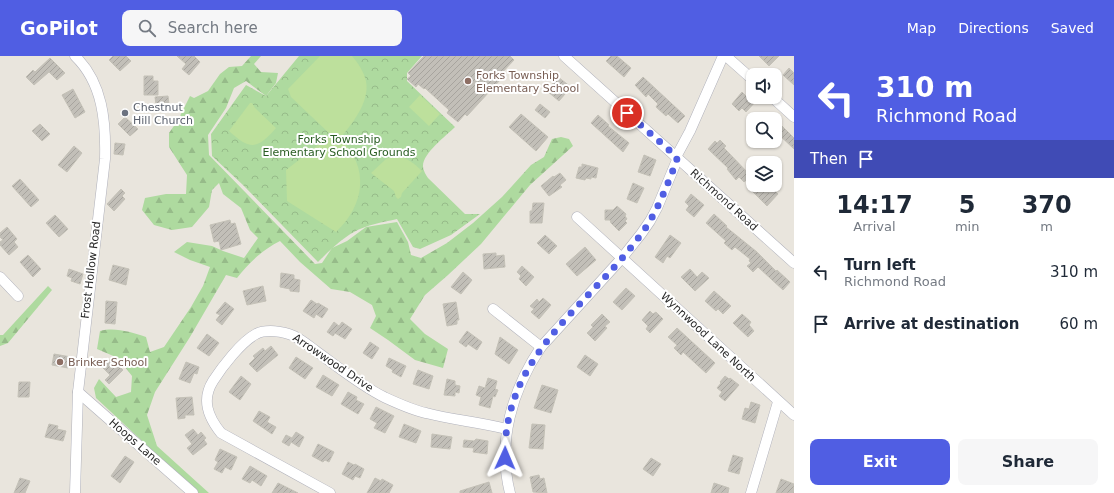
<!DOCTYPE html>
<style>
:root{--surface:#fff;--page:#f6f6f7;--text:#1f2937;--muted:#747a83;--accent:#505ee3}
body{margin:0;font-family:"DejaVu Sans",sans-serif;background:var(--page);color:var(--text);height:100vh;display:flex;flex-direction:column;font-size:15px;white-space:nowrap}
*{box-sizing:border-box;margin:0}
p{font-size:13px;color:var(--muted)}
.icon{flex:none;width:22px;height:22px;fill:none;stroke:currentColor;stroke-width:2;stroke-linecap:round;stroke-linejoin:round}
.map{position:relative;flex:1;overflow:hidden}
.panel{display:flex;flex-direction:column;background:var(--surface);width:320px}
.panel>*{flex:none}
.banner{background:#505ee3;color:#fff;overflow:hidden}
.tools{position:absolute;left:746px;top:12px;display:grid;gap:8px}
.tools a{display:grid;place-items:center;width:36px;height:36px;border-radius:8px;background:var(--surface);box-shadow:0 1px 3px #0004;font-size:20px}
.pin{position:absolute;display:grid;place-items:center;width:34px;height:34px;color:#fff;margin:-17px;border:2px solid #fff;border-radius:50%;box-shadow:0 1px 4px #0007}
.me{position:absolute;width:44px;margin:-22px;rotate:1deg;stroke-linejoin:round;filter:drop-shadow(0 0 3px #0008)}
.turn{display:flex;align-items:center;gap:14px;height:84px;padding:0 16px;font-size:18px}
.turn .icon{width:52px;height:52px;stroke-width:2.5}
.turn b{display:block;font-size:28px;line-height:34px}
.then{display:flex;align-items:center;height:38px;padding:0 16px;background:#0003;gap:8px;font-size:15px}
.eta{display:flex;justify-content:space-evenly;align-items:center;height:68px;text-align:center}
.eta b{font-size:24px;font-weight:700;line-height:28px}
.action{display:flex;gap:8px;margin-top:auto;padding:8px 16px}
.action a{flex:1;height:46px;border-radius:8px;background:var(--accent);color:#fff;font-size:16px;font-weight:700;line-height:46px;text-align:center}
.action a+a{background:var(--page);color:var(--text)}
ul{padding:0;list-style:none}
li{display:flex;align-items:center;gap:12px;height:52px;padding:0 16px}
li div{flex:1}
li b{display:block;font-size:15px}
li em{font-style:normal}
header{display:flex;align-items:center;gap:24px;box-sizing:border-box;height:56px;padding:0 20px;background:var(--accent);color:#fff}
header strong{font-size:19px}
nav{display:flex;gap:22px;margin-inline-start:auto;font-size:14px}
.search{width:280px;height:36px;background:var(--page);display:flex;align-items:center;gap:10px;box-sizing:border-box;padding:0 14px;border-radius:8px;color:var(--muted);font-size:15px}
main{display:flex;flex:1;min-height:0}
.map>svg:first-child{display:block}
</style>
<header>
<strong>GoPilot</strong>
<div class="search"><svg class="icon" aria-label="search" viewBox="0 0 24 24"><circle cx="10" cy="10" r="6"/><path d="M15 15l6 6"/></svg>Search here</div>
<nav><a>Map</a><a>Directions</a><a>Saved</a></nav>
</header>
<main>
<div class="map">
<svg width="794" height="437" viewBox="0 0 794 437">
<defs>
<pattern id="forest-firs" width="22" height="20" patternUnits="userSpaceOnUse"><rect width="22" height="20" fill="#aeda9f"/><path d="M5 1l3.5 6h-7zM16 11l3.5 6h-7z" fill="#96bb89"/></pattern>
<pattern id="park-crowns" width="20" height="18" patternUnits="userSpaceOnUse"><rect width="20" height="18" fill="#aeda9f"/><path d="M2 6a3 3 0 1 1 6 0M12 15a3 3 0 1 1 6 0" fill="none" stroke="#96bb89"/></pattern>
<pattern id="building-hatch" width="6" height="6" patternUnits="userSpaceOnUse"><rect width="6" height="6" fill="#c2bfb8"/><path d="M-1 1l2-2M0 6l6-6M5 7l2-2" fill="none" stroke="#a7a49e"/></pattern>
</defs>
<rect width="100%" height="100%" fill="#e9e5dd"/>
<g fill="url(#forest-firs)">
<path d="M251,0H261L254,8L261,16L278,17L276,27L266,40L246,25L234,32L226,52L208,79L209,99L315,208L322,207L332,192L347,185L366,171L397,166L408,186L411,199L421,202L447,187L473,167L502,141L531,109L544,101L552,83L561,81L569,83L573,90L530,129L481,188L448,219L425,239L410,263L425,278L448,293L443,312L415,304L388,284L370,272L376,260L372,249L350,236L331,233L300,206L280,185C262,194 249,207 237,222L226,219L190,281L155,336L147,359L157,390L209,437H198L96,342L94,332L99,323L116,341L131,336L132,320L118,302L97,293L100,275C115,271 131,276 146,281L150,296L164,291L191,251L203,230L210,211L190,204L174,196L187,186L212,190L223,195L244,202L258,182L250,174L241,152L223,138L219,127L212,134L209,151L192,171L172,174L154,169L142,154L145,142L166,138H186L187,119L169,91V77L178,64L190,40L194,42L208,35L220,18L229,11L242,10Z"/>
<path d="M48,230L52,234L8,287L0,290V279H3Z"/>
</g>
<path fill="url(#park-crowns)" d="M299,0H422L407,17V25L455,71C446,80 423,97 423,110C423,114 426,119 428,122L465,158H480L451,179L420,193L413,191L397,163C384,166 366,169 354,176C341,183 329,195 318,206L243,129L212,100L211,78L246,29L266,40Z"/>
<g fill="#bde09c">
<path d="M320,0H352C358,7 364,16 366,25C370,47 352,67 340,83C370,111 365,149 336,176L287,145L286,114L331,79L291,41L288,33Z"/>
<path d="M420,39L440,58L429,70L409,51Z"/>
<path d="M250,47H252L255,52L276,72C257,94 250,94 229,75Z"/>
<path d="M396,99C407,102 414,107 422,115L402,137L401,141L398,143L396,141L394,135L371,117L386,103Z"/>
</g>
<g fill="url(#building-hatch)" stroke="#c4c1b7">
<path d="M113,0H126L131,5L120,15L109,4Z"/>
<path d="M177,0H194L200,6L189,19L182,13L186,8Z"/>
<path d="M424,0H510L514,4L498,21L501,23L467,60L465,58L458,66L447,57L449,54L425,32L424,33L418,28L416,31L407,23L411,20L408,17Z"/>
<path d="M611,0H617L631,12L624,21L606,5Z"/>
<path d="M759,0H779L769,10Z"/>
<path d="M50,2L65,17L57,24L49,16L34,29L26,21L33,14L35,16Z"/>
<path d="M789,12L794,17V29L783,19Z"/>
<path d="M144,20H153V25H158V39H144Z"/>
<path d="M558,21L571,31L559,45L547,35Z"/>
<path d="M643,21L685,60L678,67L668,58L666,60L656,51L658,48L648,38L646,41L635,29Z"/>
<path d="M73,33L85,56L75,62L62,39Z"/>
<path d="M742,36L747,41L751,38L757,44L746,56L742,52L739,55L732,48Z"/>
<path d="M168,40L169,48L156,49L155,41Z"/>
<path d="M540,48L550,56L545,62L535,54Z"/>
<path d="M521,58L548,81L536,95L509,71Z"/>
<path d="M598,59L609,69L608,70L629,87L623,96L591,67Z"/>
<path d="M125,61L138,73L130,80L118,68Z"/>
<path d="M775,63L794,82V93L775,75Z"/>
<path d="M40,68L50,78L42,85L32,75Z"/>
<path d="M720,84L726,90L724,92L751,120L744,126L739,121L736,124L727,113L728,112L708,93L715,85L717,87Z"/>
<path d="M115,87L125,88L123,99L114,98Z"/>
<path d="M74,90L82,97L67,116L58,109Z"/>
<path d="M644,99L656,104L650,120L638,116Z"/>
<path d="M582,108L598,112L596,122L591,121V123L586,122L585,124L576,122L579,111H582Z"/>
<path d="M560,117L566,124L560,129L562,131L549,140L541,130L553,120L554,121Z"/>
<path d="M20,123L39,144L31,151L12,130Z"/>
<path d="M633,127L644,132L637,147L627,143Z"/>
<path d="M757,129H762L770,137L774,134L778,138L767,150L752,135Z"/>
<path d="M121,133L125,137L122,140L125,143L114,155L107,148Z"/>
<path d="M691,138L704,149L694,161L686,154L689,150L685,146Z"/>
<path d="M533,147H544L542,167H530V155H532Z"/>
<path d="M617,150L626,158L625,160L627,163L625,165L627,167L619,175L611,167L610,164H605V154H613Z"/>
<path d="M714,158L727,170L726,171L757,196L776,215L777,214L790,226L783,234L758,211L753,216L747,210L751,207L749,205L750,203L735,191L732,194L724,187L726,185L706,167Z"/>
<path d="M55,159L68,173L59,181L46,167Z"/>
<path d="M230,164L231,168L235,167L241,188L221,194L219,185L214,186L210,169Z"/>
<path d="M7,171L17,183L14,186L18,191L9,199L0,189V186L3,184L0,181V177Z"/>
<path d="M545,179L557,190L549,198L537,187Z"/>
<path d="M670,179L681,187L670,202L667,200L663,207L655,201Z"/>
<path d="M585,191L596,204L577,220L566,208Z"/>
<path d="M496,197V200L504,199L505,211L484,213L483,198Z"/>
<path d="M28,199L41,213L33,221L20,206Z"/>
<path d="M113,209L129,213L126,229L109,224Z"/>
<path d="M522,210L534,221L526,230L519,223L521,220L517,216Z"/>
<path d="M69,213L83,218L80,228L71,225L72,222L67,220Z"/>
<path d="M690,213L697,221L702,216L709,222L695,235L681,221Z"/>
<path d="M463,216L472,224L461,238L451,231Z"/>
<path d="M281,217L294,219V223L300,224L299,236L290,235V233L280,231Z"/>
<path d="M263,230L266,245L247,249L243,235Z"/>
<path d="M626,232L635,240L622,254L613,246Z"/>
<path d="M714,235L731,250L723,258L718,253L716,255L705,245Z"/>
<path d="M543,242L551,249L539,263L531,256L534,253L530,250L537,243L539,246Z"/>
<path d="M311,244L317,248L318,247L328,253L322,262L316,258L314,262L303,255Z"/>
<path d="M106,245L117,246L115,268L105,267Z"/>
<path d="M225,246L234,253L222,269L216,264L220,259L216,257Z"/>
<path d="M456,246L459,264H457V268L447,270L443,248Z"/>
<path d="M650,255L653,258L656,256L663,263L650,277L646,273L648,270L642,264Z"/>
<path d="M602,258L610,266L605,270L607,272L595,285L587,277L593,271L591,269Z"/>
<path d="M742,258L751,266L749,269L754,275L748,281L733,267Z"/>
<path d="M334,266L339,270L342,266L352,273L345,283L335,277L333,280L327,276Z"/>
<path d="M677,272L715,307L706,317L683,296L681,299L674,292L677,289L668,281Z"/>
<path d="M467,275L482,286L477,294L468,288L466,291L459,286Z"/>
<path d="M207,278L219,287L209,300L197,292Z"/>
<path d="M500,281L518,294L509,308L495,298Z"/>
<path d="M370,286L379,292L372,303L363,297Z"/>
<path d="M271,290L278,299L257,316L249,308L255,302L253,300L263,292L265,295Z"/>
<path d="M54,298L71,301L68,312L52,309Z"/>
<path d="M585,299L598,308L590,320L577,311Z"/>
<path d="M296,301L313,312L305,323L289,312Z"/>
<path d="M111,302L123,314L109,328L105,324L110,319L102,311Z"/>
<path d="M389,302L406,310L401,321L392,316L393,314L386,310Z"/>
<path d="M186,306L199,311L197,318L194,317L190,327L179,323Z"/>
<path d="M418,314L433,320L429,333L413,328Z"/>
<path d="M323,319L339,329L332,340L316,331Z"/>
<path d="M241,320L251,328L240,344L229,336Z"/>
<path d="M725,320L729,323L730,322L739,329L725,345L719,340L722,336L717,332L721,327L720,326Z"/>
<path d="M488,322L497,325L495,333L498,334L495,341L493,340L490,352L479,349L481,341L476,339L479,330L485,332Z"/>
<path d="M447,323L455,325V329L460,330L459,337L455,336V340L444,339Z"/>
<path d="M19,326H30L29,341H18Z"/>
<path d="M542,329L558,334L551,357L534,352Z"/>
<path d="M348,336L357,341L356,344L364,348L358,358L341,348Z"/>
<path d="M192,341L194,359H185V362L178,363L176,342Z"/>
<path d="M751,346L760,349L755,367L742,363L745,352L749,353Z"/>
<path d="M376,351L394,360L385,377L374,372L377,367L370,363Z"/>
<path d="M259,355L270,361L267,366L276,371L272,378L253,365Z"/>
<path d="M49,368L58,370L57,373L66,375L63,385L45,381Z"/>
<path d="M404,368L421,375L416,387L399,381Z"/>
<path d="M532,368L545,369L543,393L529,392Z"/>
<path d="M193,373L198,379L201,376L206,382L204,384L207,388L193,399L187,392L192,388L185,379Z"/>
<path d="M296,376L304,381L299,391L291,386L289,390L282,386L286,379L292,382Z"/>
<path d="M432,378L452,381L450,393L431,391Z"/>
<path d="M476,383L488,385L487,398L473,396L474,392L463,391L464,384L474,385Z"/>
<path d="M318,388L334,396L329,406L325,404L323,406L312,400Z"/>
<path d="M220,393L237,401L231,414L225,411L222,417L214,413L218,406L215,404Z"/>
<path d="M733,399L743,402L739,418L728,415Z"/>
<path d="M125,400L134,406L120,427L111,420Z"/>
<path d="M651,402L661,408L653,420L643,413Z"/>
<path d="M348,406L354,409L355,408L364,413L360,422L355,420L353,424L342,418Z"/>
<path d="M250,410L267,420L261,430L252,424L250,427L242,423Z"/>
<path d="M539,419L540,423L544,422L547,437L533,436L530,421Z"/>
<path d="M20,422L30,425L25,437H14Z"/>
<path d="M375,422L381,425L382,423L393,429L389,437H367Z"/>
<path d="M781,423L794,428V437H776Z"/>
<path d="M489,426L492,437H460V435Z"/>
<path d="M278,427L298,437H272Z"/>
<path d="M714,427L729,432L728,437H711Z"/>
</g>
<g fill="none" stroke-linecap="round" stroke-linejoin="round">
<defs>
<g id="minor">
<path d="M564,0L794,207"/>
<path d="M726,0L753,24"/>
<path d="M772,41L794,61"/>
<path d="M577,161L794,359"/>
<path d="M0,221L18,240"/>
<path d="M493,253L541,291"/>
<path d="M78,336L193,437"/>
<path d="M75,437L78,336L105,103C106,66 103,27 75,0"/>
<path d="M330,437L221,377C208,361 201,344 213,325C222,311 241,286 256,278C266,273 283,275 294,280C302,284 309,290 316,295C338,311 360,329 384,341C397,347 412,354 426,357C452,364 480,366 506,373"/>
<path d="M510,437C497,386 512,334 541,291L622,202L641,178L650,165L657,152L677,104L676,101L690,75L723,0"/>
<path d="M751,437L778,346"/>
</g>
</defs>
<use href="#minor" stroke="#b0b1bb" stroke-width="11"/>
<use href="#minor" stroke="#fff" stroke-width="10"/>
</g>
<g fill="none" stroke-linecap="round" stroke-linejoin="round">
<path stroke="#505ee3" stroke-width="7" stroke-dasharray="0 12.6" d="M505,402C503,297 588,252 642,177C658,155 667,129 677,104L676,100L627,57"/>
</g>
<g fill="#8d6e63" stroke="#fff" stroke-width="1.5">
<circle cx="468" cy="25" r="4"/>
<circle cx="60" cy="306" r="4"/>
</g>
<circle fill="#6b7280" stroke="#fff" stroke-width="1.5" cx="125" cy="57" r="4"/>
<g text-anchor="middle" dominant-baseline="central" stroke-width="4" stroke-linejoin="round" paint-order="stroke">
<g font-size="11" fill="#785e54" stroke="#fff" text-anchor="start">
<text x="476" y="19">Forks Township<tspan x="476" dy="13">Elementary School</tspan></text>
<text x="68" y="306">Brinker School</text>
</g>
<g font-size="11" fill="#5b616d" stroke="#fff" text-anchor="start">
<text x="133" y="51">Chestnut<tspan x="133" dy="13">Hill Church</tspan></text>
</g>
<g font-size="11" fill="#295d22" stroke="#fff">
<text x="339" y="83">Forks Township<tspan x="339" dy="13">Elementary School Grounds</tspan></text>
</g>
<g font-size="11" fill="#292929" stroke="#fff">
<text transform="translate(724 144) rotate(42)">Richmond Road</text>
<text transform="translate(91 214) rotate(-83)">Frost Hollow Road</text>
<text transform="translate(708 281) rotate(43)">Wynnwood Lane North</text>
<text transform="translate(333 307) rotate(34)">Arrowwood Drive</text>
<text transform="translate(135 386) rotate(41)">Hoops Lane</text>
</g>
</g>
</svg>
<div class="tools">
<a><svg class="icon" aria-label="sound" viewBox="0 0 24 24"><path d="M4 9h4l5-4v14l-5-4H4zM17 9q2 3 0 6"/></svg></a>
<a><svg class="icon" aria-label="search" viewBox="0 0 24 24"><circle cx="10" cy="10" r="6"/><path d="M15 15l6 6"/></svg></a>
<a><svg class="icon" aria-label="layers" viewBox="0 0 24 24"><path d="M12 4l9 5-9 5-9-5zM3 14l9 5 9-5"/></svg></a>
</div>
<div class="pin" style="left:627px;top:57px;background:#d93025"><svg class="icon" aria-label="arrive" viewBox="0 0 24 24"><path d="M6 21V4h12l-3 4 3 4H6"/></svg></div>
<svg class="me" style="left:505px;top:402px" viewBox="-20 -20 40 40"><path d="M0-17L14 15 0 8-14 15z" fill="#505ee3" stroke="#fff" stroke-width="4"/></svg>
</div>
<section class="panel">
<div class="banner">
<div class="turn"><svg class="icon" aria-label="left" viewBox="0 0 24 24"><path d="M17 20v-9H6M10 6l-5 5 5 5"/></svg><div><b>310 m</b>Richmond Road</div></div>
<div class="then">Then<svg class="icon" aria-label="arrive" viewBox="0 0 24 24"><path d="M6 21V4h12l-3 4 3 4H6"/></svg></div>
</div>
<div class="eta">
<div><b>14:17</b><p>Arrival</p></div>
<div><b>5</b><p>min</p></div>
<div><b>370</b><p>m</p></div>
</div>
<ul>
<li><svg class="icon" aria-label="left" viewBox="0 0 24 24"><path d="M17 20v-9H6M10 6l-5 5 5 5"/></svg><div><b>Turn left</b><p>Richmond Road</p></div><em>310 m</em></li>
<li><svg class="icon" aria-label="arrive" viewBox="0 0 24 24"><path d="M6 21V4h12l-3 4 3 4H6"/></svg><div><b>Arrive at destination</b></div><em>60 m</em></li>
</ul>
<div class="action"><a>Exit</a><a>Share</a></div>
</section>
</main>
